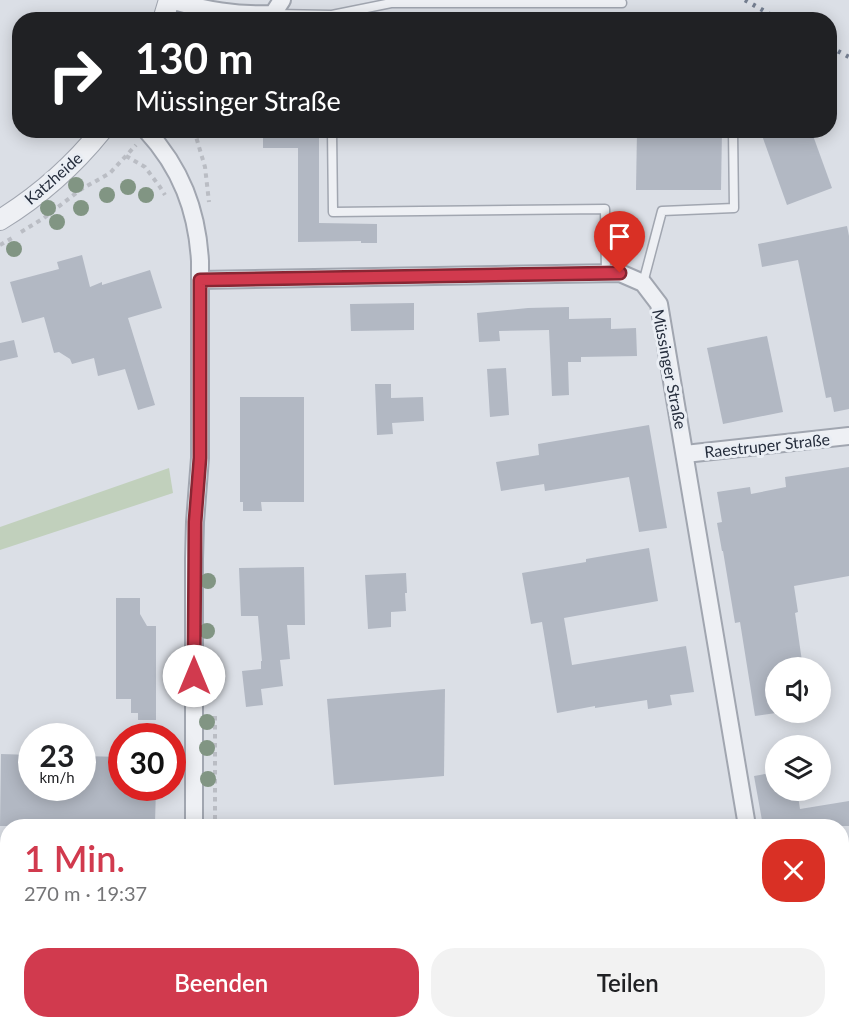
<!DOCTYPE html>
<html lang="de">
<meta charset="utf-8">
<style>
:root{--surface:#fff;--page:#f2f2f2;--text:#202124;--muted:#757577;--accent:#d13a4e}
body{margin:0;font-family:Lato,sans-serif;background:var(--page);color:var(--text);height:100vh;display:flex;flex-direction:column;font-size:22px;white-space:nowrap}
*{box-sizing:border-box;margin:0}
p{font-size:20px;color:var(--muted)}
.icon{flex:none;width:33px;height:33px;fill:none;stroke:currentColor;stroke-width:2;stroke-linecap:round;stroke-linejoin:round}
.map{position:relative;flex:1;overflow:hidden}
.side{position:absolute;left:0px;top:819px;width:849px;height:210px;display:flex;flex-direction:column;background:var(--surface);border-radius:24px 24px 0 0;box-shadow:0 3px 15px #0003}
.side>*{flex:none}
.top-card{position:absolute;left:12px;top:12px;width:825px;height:126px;border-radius:24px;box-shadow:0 3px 15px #0003;background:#202124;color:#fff;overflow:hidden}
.controls{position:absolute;left:765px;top:657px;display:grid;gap:12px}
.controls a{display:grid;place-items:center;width:66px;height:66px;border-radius:50%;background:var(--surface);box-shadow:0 3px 15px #0003;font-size:30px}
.speed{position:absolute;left:18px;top:723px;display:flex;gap:12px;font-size:30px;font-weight:700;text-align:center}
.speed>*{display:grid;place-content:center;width:78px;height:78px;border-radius:50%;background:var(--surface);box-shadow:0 3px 15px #0003;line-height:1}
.speed small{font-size:15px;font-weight:400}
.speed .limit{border:9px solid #d22;background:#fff;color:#111}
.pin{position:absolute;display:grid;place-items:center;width:51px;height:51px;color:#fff;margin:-62px -26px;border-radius:50% 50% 50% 0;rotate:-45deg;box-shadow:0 0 6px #0007}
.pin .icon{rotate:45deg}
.me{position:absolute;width:66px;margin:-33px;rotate:0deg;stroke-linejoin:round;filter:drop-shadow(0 0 4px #0008)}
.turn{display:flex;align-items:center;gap:21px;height:126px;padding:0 24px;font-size:27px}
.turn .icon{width:78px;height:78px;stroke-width:2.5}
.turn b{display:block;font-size:42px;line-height:51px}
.round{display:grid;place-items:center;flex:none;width:63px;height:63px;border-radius:24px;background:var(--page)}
.head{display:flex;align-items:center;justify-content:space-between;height:102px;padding:0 24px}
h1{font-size:36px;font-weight:600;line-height:45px;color:var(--accent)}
.primary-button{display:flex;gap:12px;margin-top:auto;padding:12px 24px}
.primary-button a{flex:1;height:69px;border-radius:24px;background:var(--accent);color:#fff;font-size:24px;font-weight:600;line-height:69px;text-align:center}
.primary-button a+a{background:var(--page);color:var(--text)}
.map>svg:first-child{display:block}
</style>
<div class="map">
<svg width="849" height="1029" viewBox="0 0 849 1029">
<rect width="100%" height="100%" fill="#dbdfe6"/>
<path fill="#c1d0bc" d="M169,468L173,493L0,550V527Z"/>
<g fill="#b2b8c3">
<path d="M263,130H319V223L377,224V243H361V241L298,242V148H263Z"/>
<path d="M637,130H722L721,190H636Z"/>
<path d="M760,130H811L832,188L787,205Z"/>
<path d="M847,226L849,236V409L834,412L831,397L826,398L798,260L762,267L758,244Z"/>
<path d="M82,255L90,287L102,282V285L150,270L162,308L128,318L155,405L138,410L125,369L98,376L94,358L72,364L70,359L59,352L54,353L44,317L22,323L10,282L59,269L57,262Z"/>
<path d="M414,303V330L351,331L350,304Z"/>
<path d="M569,307V319L611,318V329L636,328L637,356L581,357V362H568L569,395L552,396L549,330L499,331L500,341L479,342L477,313L528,308Z"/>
<path d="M767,336L783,412L723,424L707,348Z"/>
<path d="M14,340L18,357L0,361V343Z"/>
<path d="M506,368L509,415L490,417L487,369Z"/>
<path d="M375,384H391V398L423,397L424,421L392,423L393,434L377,435Z"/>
<path d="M240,397H304V502H261L262,511H243V502H240Z"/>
<path d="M649,425L667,528L639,532L629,477L545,491L544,484L501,491L496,462L539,455L538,444Z"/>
<path d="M849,467V576L794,586L798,612L795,613L803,668H776V713L755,716L740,622L735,623L723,551H722L717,523L722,522L717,492L750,487L751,494L786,487L785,477Z"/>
<path d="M649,548L658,601L564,618L572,665L686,646L694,692L670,695L672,705L648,709L647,700L595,708V706L557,713L542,622L531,624L522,573L586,562V559Z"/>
<path d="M304,567L305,625H287L290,659L280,660L283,686L261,689L263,705L246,707L242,671L261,669V661H262L258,616H241L239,568Z"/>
<path d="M406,573L407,593H405L406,611L391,612V627L368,629L365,575Z"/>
<path d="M116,598H140V614L147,626H156V720H138V713H131V699H116Z"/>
<path d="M445,689L444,776L334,785L327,699Z"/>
<path d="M1,754L32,755V788H82V756L122,757V788H156L155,823L52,821V826H0Z"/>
<path d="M776,772V790H797L800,809L849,801V826H763L754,776Z"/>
</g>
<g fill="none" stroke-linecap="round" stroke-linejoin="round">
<defs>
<g id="service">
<path d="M274,14L332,15L391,3H622"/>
<path d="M332,130L333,212L605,209L606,273"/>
<path d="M643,283L662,211L734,208L733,130"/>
</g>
<g id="minor">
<path d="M170,0C206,10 236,16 273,14L282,0"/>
<path d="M146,130C181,168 197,210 200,261V458L195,522L194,559V826"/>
<path d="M200,280L620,273L643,283L659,304L747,826"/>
<path d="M685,454L849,436"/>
<path d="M780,1022L781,1029"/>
<path d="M191,1029V1022"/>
</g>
<g id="tertiary">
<path d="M163,20L169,0"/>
<path d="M0,220C39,196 73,166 102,130"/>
</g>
</defs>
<use href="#service" stroke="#a1a6b0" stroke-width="11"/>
<use href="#minor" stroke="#a1a6b0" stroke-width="20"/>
<use href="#tertiary" stroke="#a1a6b0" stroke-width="22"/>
<g stroke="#babdc4" stroke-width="4" stroke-dasharray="4.5 4.5" stroke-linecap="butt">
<path d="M194,130L205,167L209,202"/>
<path d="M126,156L145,167L160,187L165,195"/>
<path d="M21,232L44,218L80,190L110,173L136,145"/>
<path d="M0,245L12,238"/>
<path d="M215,716V826"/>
<path d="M215,1022V1029"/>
</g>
<use href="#service" stroke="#eef0f4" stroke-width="8"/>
<use href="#minor" stroke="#eef0f4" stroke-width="16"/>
<use href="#tertiary" stroke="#eef0f4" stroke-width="20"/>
<g stroke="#747e90" stroke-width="4.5" stroke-dasharray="3 6" stroke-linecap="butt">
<path d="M745,0L780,20"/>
<path d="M830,47L849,57"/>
</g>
</g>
<g fill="#819583">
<circle cx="76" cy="185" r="8"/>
<circle cx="128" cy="187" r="8"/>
<circle cx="107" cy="195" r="8"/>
<circle cx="146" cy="195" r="8"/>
<circle cx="48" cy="208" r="8"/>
<circle cx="81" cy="208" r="8"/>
<circle cx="57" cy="222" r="8"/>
<circle cx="14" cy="249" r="8"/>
<circle cx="208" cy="581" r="8"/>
<circle cx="207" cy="631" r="8"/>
<circle cx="208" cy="687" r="8"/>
<circle cx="207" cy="722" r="8"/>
<circle cx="207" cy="748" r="8"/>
<circle cx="208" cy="779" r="8"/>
</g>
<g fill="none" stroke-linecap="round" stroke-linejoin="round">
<defs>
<path id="route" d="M194,676L195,522L200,458V280L620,273"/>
</defs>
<use href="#route" stroke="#882633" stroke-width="15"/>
<use href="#route" stroke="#d13a4e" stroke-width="10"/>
</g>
<g text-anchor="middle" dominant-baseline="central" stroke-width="6" stroke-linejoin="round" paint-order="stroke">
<g font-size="16" fill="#252d3c" stroke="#eaeef4">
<text transform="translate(53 178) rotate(-41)">Katzheide</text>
<text transform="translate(670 369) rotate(79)">Müssinger Straße</text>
<text transform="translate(767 445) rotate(-6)">Raestruper Straße</text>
</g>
</g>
</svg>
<div class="controls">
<a><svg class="icon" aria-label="sound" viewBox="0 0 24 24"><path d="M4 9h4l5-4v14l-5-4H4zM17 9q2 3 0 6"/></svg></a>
<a><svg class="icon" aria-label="layers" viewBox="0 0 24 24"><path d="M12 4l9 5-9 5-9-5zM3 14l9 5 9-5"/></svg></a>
</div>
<div class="speed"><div>23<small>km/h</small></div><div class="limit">30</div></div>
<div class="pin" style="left:620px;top:273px;background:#d93025"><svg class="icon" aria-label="arrive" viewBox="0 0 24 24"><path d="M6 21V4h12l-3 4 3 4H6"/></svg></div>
<svg class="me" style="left:194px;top:676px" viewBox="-20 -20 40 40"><circle r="19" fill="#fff"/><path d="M0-13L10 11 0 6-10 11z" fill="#d13a4e"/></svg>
<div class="top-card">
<div class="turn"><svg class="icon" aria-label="right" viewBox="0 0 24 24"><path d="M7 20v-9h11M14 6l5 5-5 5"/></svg><div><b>130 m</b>Müssinger Straße</div></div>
</div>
<section class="side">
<div class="head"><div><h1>1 Min.</h1><p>270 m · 19:37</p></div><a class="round" style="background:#d93025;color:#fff"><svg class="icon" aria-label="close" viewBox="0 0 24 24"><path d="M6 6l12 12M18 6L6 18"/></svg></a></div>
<div class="primary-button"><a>Beenden</a><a>Teilen</a></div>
</section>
</div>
